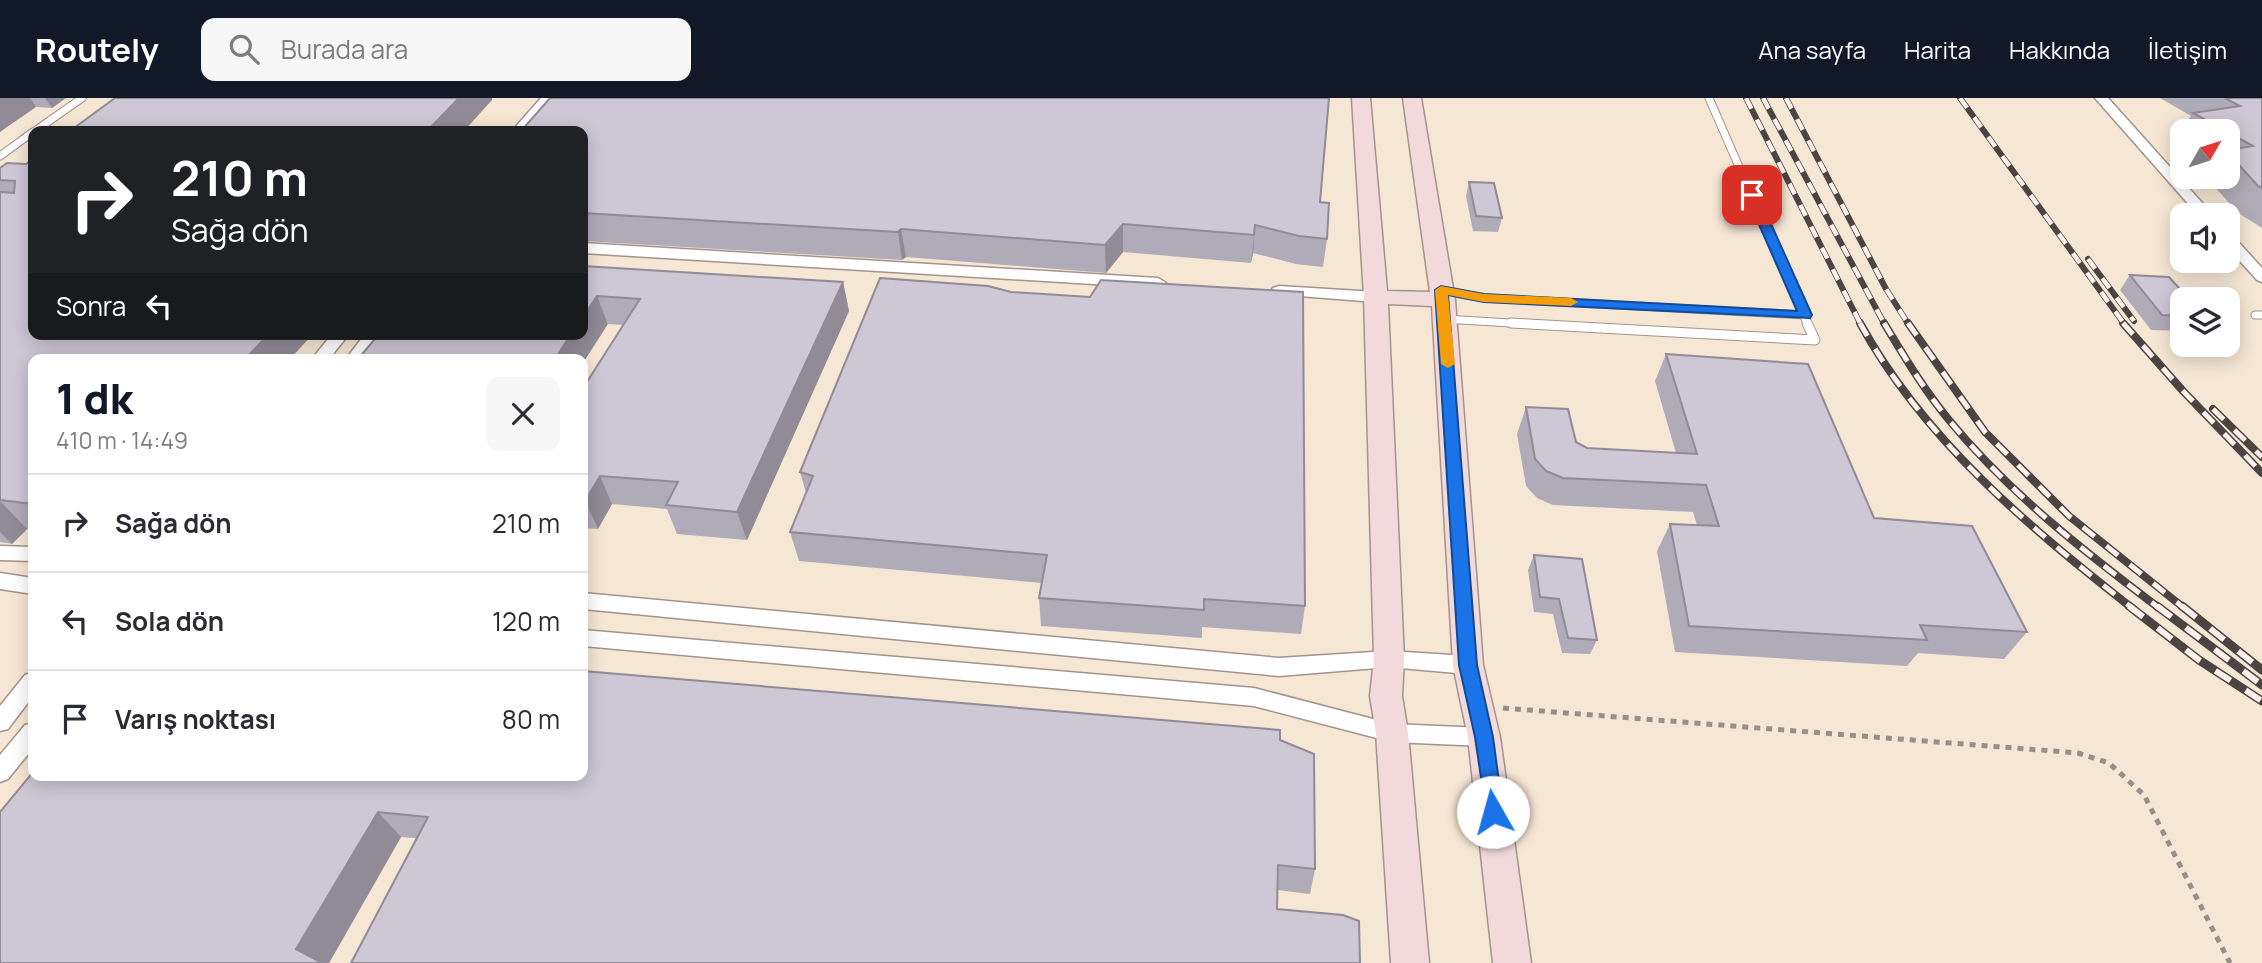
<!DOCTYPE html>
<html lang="tr">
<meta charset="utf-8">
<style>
:root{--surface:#fff;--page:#f7f7f7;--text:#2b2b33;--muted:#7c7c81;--line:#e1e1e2;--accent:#111827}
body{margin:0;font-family:Manrope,sans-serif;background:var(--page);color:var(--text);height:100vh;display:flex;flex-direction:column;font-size:26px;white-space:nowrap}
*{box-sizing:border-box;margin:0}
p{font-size:23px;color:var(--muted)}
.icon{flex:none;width:38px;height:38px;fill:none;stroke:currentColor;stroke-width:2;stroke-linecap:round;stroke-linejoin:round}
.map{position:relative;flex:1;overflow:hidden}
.drawer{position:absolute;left:28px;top:256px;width:560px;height:427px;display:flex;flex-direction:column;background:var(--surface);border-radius:14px;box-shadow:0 4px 18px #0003}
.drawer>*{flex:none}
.hud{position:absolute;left:28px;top:28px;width:560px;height:214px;border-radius:14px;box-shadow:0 4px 18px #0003;background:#202124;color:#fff;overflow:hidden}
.needle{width:46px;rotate:51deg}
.buttons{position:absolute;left:2170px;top:21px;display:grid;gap:14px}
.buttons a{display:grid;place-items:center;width:70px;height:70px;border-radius:14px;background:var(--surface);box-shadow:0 4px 18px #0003;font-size:35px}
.pin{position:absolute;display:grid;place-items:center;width:60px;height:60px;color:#fff;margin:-30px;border-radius:14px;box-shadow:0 4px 10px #0006}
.me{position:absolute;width:77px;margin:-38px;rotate:353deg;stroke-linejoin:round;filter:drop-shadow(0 0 5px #0008)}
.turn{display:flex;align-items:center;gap:24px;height:147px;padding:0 28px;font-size:32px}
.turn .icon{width:91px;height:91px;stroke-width:2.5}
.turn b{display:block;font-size:49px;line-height:60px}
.then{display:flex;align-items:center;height:66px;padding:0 28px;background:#0003;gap:14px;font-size:26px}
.round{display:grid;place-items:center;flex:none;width:74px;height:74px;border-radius:14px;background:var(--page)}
.summary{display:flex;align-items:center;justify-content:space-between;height:119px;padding:0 28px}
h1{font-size:42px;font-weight:800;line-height:52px;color:var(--accent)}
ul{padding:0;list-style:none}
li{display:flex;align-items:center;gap:21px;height:98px;padding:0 28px;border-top:2px solid var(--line)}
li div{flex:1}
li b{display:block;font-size:26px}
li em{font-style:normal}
header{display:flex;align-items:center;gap:42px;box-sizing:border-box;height:98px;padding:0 35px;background:var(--accent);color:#fff}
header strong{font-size:33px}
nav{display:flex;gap:38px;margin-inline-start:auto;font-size:24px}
.search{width:490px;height:63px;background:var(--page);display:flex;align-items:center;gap:18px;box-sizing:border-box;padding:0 24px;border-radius:14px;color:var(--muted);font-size:26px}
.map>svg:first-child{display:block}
</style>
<header>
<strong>Routely</strong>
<div class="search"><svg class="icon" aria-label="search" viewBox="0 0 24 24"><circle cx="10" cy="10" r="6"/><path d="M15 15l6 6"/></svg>Burada ara</div>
<nav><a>Ana sayfa</a><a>Harita</a><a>Hakkında</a><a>İletişim</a></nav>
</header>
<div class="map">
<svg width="2262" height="865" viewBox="0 0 2262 865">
<rect width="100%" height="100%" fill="#fef0ea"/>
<path fill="#f6e7d4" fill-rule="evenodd" d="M0,0H2262V865H0ZM33,33H583V236H33ZM2182,33H2228V79H2182ZM2182,117H2228V163H2182ZM2182,201H2228V247H2182ZM33,261H583V677H33Z"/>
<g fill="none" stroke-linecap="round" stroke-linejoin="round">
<defs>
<g id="lane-far1">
<path d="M1709,0L1808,227"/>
<path d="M35,33L82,0"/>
<path d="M0,58L33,34"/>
<path d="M1443,193L1484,200L1805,217"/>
<path d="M2255,217H2262"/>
<path d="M1445,221L1542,227"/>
</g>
<path id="lane" d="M1511,225L1815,242L1807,225"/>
<g id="street">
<path d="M541,0H554L526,33H512Z"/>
<path d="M2095,0H2108L2213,117H2198Z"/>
<path d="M2228,137L2233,138L2262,170V184L2257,182L2228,150Z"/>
<path d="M583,145L1158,180L1166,185L1158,190L583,155Z"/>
<path d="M1279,188L1376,194L1384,199L1376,204L1273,196L1271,193L1273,190Z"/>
<path d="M332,236H349L329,261H312Z"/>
<path d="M365,236H382L363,261H346Z"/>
<path d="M0,448L33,449V463L0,462Z"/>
<path d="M0,475L33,480V496L0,491Z"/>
<path d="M583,495L1279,560L1389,553L1468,558L1476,561L1479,567L1476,573L1468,576L1389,569L1279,578L583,511Z"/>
<path d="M583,532L1254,590L1392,626L1484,630L1492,632L1495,639L1492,646L1484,648L1392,644L1254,608L583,548Z"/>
<path d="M33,574V598L8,631L0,633V608L25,577Z"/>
<path d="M33,625V650L8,681L0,684V657L25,627Z"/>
</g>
<path id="secondary" d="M1352,0H1370L1387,193L1430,194L1403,0H1421L1455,202L1483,567L1500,639L1531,865H1493L1468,639L1453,567L1432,208L1388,206L1404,561L1402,598L1408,635L1429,865H1391L1376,635L1370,598L1374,561L1364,199Z"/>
</defs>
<use href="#lane-far1" stroke="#a3938c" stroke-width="9"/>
<use href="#lane" stroke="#a3938c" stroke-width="11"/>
<use href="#street" stroke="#a3938c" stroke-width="3"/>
<use href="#secondary" stroke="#a3938c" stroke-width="3"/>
<path stroke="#998e8a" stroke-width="5" stroke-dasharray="6 6" stroke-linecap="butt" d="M1503,610L2078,655L2109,665L2144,697L2230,865"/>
<use href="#lane-far1" stroke="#fff" stroke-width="7"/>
<use href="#lane" stroke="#fff" stroke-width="9"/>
<use href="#street" fill="#fff" fill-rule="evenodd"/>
<use href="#secondary" fill="#f2dadb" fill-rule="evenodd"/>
<defs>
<g id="rail-far2">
<path d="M1746,0L1861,227"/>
<path d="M1763,0L1885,227"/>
<path d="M1786,0L1886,191L1909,227"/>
<path d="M1960,0L2125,227"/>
<path d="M2088,161L2134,223"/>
</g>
<g id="rail-far1">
<path d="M1860,225C1924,342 2028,428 2132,510"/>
<path d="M1884,225C1904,258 1924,292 1949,322C2009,395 2085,454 2159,510"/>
<path d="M1908,225L1985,334L2069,418L2184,510"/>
<path d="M2123,225L2183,293L2262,375"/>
<path d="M2213,311L2262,359"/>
</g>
<g id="rail">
<path d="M2129,508L2199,562L2262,603"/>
<path d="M2157,508L2262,587"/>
<path d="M2182,508L2262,572"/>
</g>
</defs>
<use href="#rail-far2" stroke="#4c4442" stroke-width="6"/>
<use href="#rail-far1" stroke="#4c4442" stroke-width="8"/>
<use href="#rail" stroke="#4c4442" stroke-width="9"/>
<use href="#rail-far2" stroke="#fef0ea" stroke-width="4.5" stroke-dasharray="12" stroke-linecap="butt"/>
<use href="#rail-far1" stroke="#fef0ea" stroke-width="5" stroke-dasharray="15" stroke-linecap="butt"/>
<use href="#rail" stroke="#fef0ea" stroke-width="6" stroke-dasharray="18" stroke-linecap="butt"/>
</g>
<g fill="#b0abb8">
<path d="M0,0H66L52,10L36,9Z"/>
<path d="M2160,0H2262V130L2238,115L2206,79H2228V33H2182V46L2175,41L2191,18Z"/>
<path d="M583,33L1320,104L1327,141L1323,169L1296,166L1253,155L1251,165L1123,154L1106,175L906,159L902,162L583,143Z"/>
<path d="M26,66L33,261V431H27L12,446L0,444V70Z"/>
<path d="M1469,84L1502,120L1498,134L1473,133L1466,98Z"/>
<path d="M583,168L843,184L849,213L747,442L677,436L667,411L612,406L598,431L583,430V290L623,227L608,226Z"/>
<path d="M2130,177L2182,201V233L2151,232L2120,192Z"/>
<path d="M1666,256L1874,420L2027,534L2004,561L1918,555L1907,568L1675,554L1657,453L1670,426L1697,427L1693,414L1553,407L1537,400L1526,388L1517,336L1526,309L1576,344L1587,350L1676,355L1655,283Z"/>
<path d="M800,374L1305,508L1301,536L1202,529V540L1041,528L1039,500L1042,485L799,463L790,434L806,395Z"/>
<path d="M1534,457L1597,542L1590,556L1562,555L1553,516L1534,514L1528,472Z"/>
<path d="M1280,642L1315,771L1310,796L1277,792V811L401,739L329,865H0V714Z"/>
</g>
<g fill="#908b96">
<path d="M0,0H30L36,9L0,34Z"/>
<path d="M45,0H66L52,10Z"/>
<path d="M459,0H492V2L464,33H427Z"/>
<path d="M1123,126V154L1106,175L1105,147Z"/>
<path d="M1255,127L1253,155L1251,165L1254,137Z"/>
<path d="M901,131L906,159L902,162L898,134Z"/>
<path d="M843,184L849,213L747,442L737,414Z"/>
<path d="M597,198L608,226L583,265V261H555L571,236H583V219Z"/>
<path d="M269,236H313L290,261H245Z"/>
<path d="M600,378L612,406L598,431L585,403Z"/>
<path d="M0,403L27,431L12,446L0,434Z"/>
<path d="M378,714L401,739L329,865H313L296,851Z"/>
</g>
<g fill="#cdc7d6" stroke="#908b96" stroke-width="2">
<path d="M115,0H459L427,33H70Z"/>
<path d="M550,0H1329L1320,104L1329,105L1327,141L1299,138L1255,127L1254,137L1123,126L1105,147L901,131L898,134L583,115V33H521Z"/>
<path d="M2225,0H2262V90L2258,88L2228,55V52L2253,48L2193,15L2240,8Z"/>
<path d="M33,61V236H269L245,261H33V406L0,402V94L14,95L15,83L0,82V70L7,65L26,66Z"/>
<path d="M1469,84L1494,85L1502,120L1476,118Z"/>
<path d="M583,168L843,184L737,414L666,407L678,384L600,378L585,403H583V290L640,201L597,198L583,219Z"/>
<path d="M2130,177L2169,179L2189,201H2182V218L2162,217Z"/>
<path d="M880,180L988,188L1011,194L1090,199L1101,182L1303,194L1305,508L1204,501V512L1039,500L1047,457L790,434L813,378L800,374Z"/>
<path d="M379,236H571L555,261H358Z"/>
<path d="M1666,256L1808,266L1874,420L1972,428L2027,534L1920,527L1927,542L1689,528L1670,426L1719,428L1706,387L1563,380L1546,373L1535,361L1526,309L1568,311L1576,344L1587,350L1697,356Z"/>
<path d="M1534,457L1582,461L1597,542L1568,540L1559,501L1540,499Z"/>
<path d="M583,573L1280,632V642L1314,656L1315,771L1278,767L1277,811L1343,817L1359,823L1360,865H351L428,719L378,714L296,851L322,865H0V714L33,674V677H583Z"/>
</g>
<path fill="#1a73e8" stroke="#114b97" stroke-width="2" d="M1752,93L1758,97L1812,217L1810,220L1484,204L1448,197L1477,567L1493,639L1503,714L1500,720L1493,723L1487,720L1475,639L1459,567L1435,192L1441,188L1484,196L1797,213L1746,97Z"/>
<path fill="#f59e0b" d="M1441,188L1484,196L1571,200L1578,204L1571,208L1484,204L1448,197L1455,266L1448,270L1441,266L1435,192Z"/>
</svg>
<div class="buttons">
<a><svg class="needle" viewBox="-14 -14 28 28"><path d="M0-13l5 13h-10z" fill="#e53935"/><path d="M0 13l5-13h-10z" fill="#7c7c81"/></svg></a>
<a><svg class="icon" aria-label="sound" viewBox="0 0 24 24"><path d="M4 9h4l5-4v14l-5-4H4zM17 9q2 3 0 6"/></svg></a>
<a><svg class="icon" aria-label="layers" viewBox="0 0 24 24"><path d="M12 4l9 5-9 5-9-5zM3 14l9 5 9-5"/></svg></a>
</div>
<div class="pin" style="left:1752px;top:97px;background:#d93025"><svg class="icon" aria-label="arrive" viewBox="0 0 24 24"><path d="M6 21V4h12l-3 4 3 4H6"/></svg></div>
<svg class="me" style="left:1493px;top:714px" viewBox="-20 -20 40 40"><circle r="19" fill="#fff"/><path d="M0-13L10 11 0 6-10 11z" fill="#1a73e8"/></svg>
<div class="hud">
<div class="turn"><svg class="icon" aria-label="right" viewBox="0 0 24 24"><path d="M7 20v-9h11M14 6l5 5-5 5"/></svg><div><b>210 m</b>Sağa dön</div></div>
<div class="then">Sonra<svg class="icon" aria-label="left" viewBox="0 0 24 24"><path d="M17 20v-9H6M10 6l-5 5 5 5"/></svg></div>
</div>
<section class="drawer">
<div class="summary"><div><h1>1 dk</h1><p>410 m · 14:49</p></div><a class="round"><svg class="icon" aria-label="close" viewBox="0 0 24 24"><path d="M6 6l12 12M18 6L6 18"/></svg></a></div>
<ul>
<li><svg class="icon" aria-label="right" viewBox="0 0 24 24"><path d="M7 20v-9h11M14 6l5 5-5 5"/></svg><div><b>Sağa dön</b></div><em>210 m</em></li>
<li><svg class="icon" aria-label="left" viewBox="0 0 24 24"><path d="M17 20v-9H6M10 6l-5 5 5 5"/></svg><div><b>Sola dön</b></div><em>120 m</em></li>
<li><svg class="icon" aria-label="arrive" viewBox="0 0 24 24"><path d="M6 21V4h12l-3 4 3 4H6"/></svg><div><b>Varış noktası</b></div><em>80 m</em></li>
</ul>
</section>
</div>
